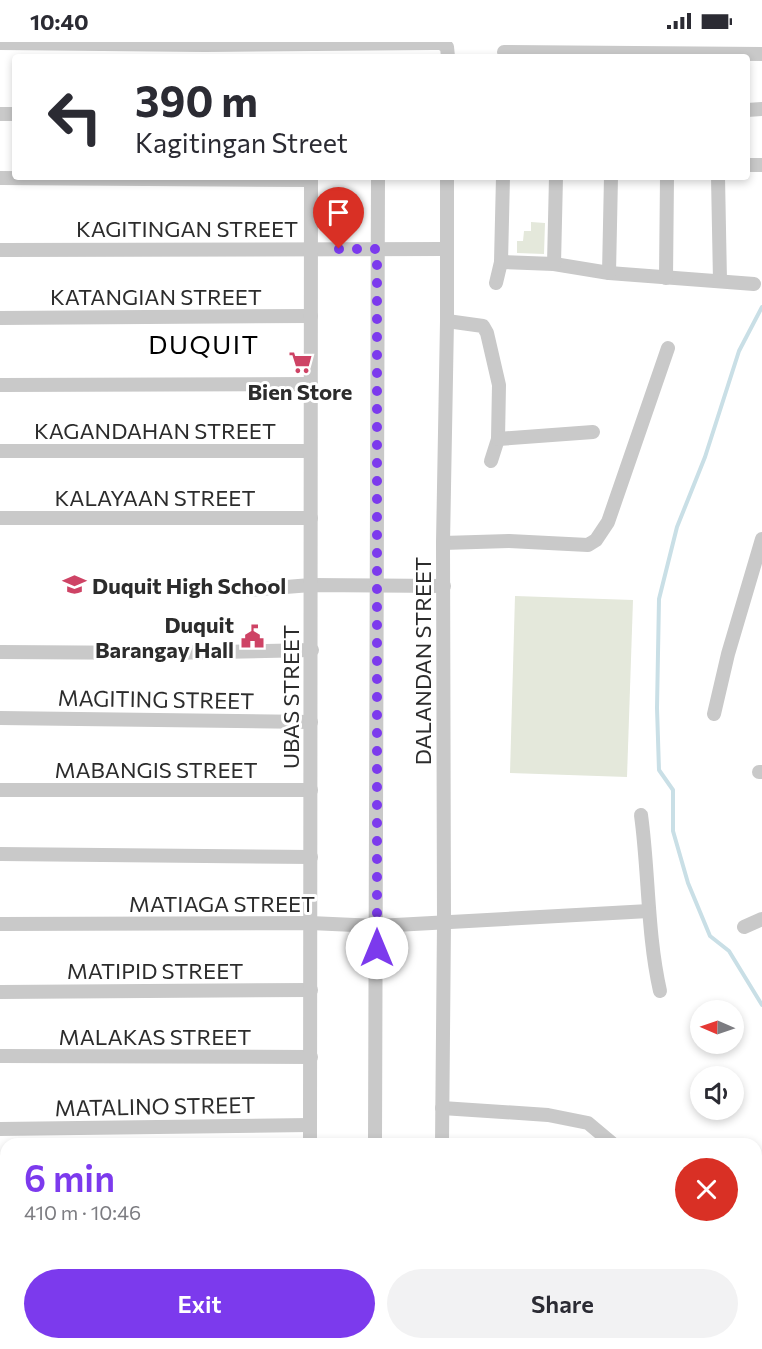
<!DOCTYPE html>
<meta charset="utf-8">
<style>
:root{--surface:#fff;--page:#f2f2f3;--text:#2b2b33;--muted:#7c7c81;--accent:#7c3aed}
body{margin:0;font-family:Commissioner,sans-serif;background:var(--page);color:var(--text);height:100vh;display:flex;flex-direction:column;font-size:22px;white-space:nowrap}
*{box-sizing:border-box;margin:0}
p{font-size:20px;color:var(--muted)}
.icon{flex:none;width:33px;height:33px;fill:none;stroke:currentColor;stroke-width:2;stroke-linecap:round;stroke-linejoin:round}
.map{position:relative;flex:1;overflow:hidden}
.side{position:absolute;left:0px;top:1096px;width:762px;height:212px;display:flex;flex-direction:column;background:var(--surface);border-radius:18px 18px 0 0;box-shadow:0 3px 9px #0003}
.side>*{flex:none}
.hud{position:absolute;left:12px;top:12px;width:738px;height:126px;border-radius:6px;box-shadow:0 3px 9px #0003;background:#fff;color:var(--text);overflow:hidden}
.needle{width:39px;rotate:272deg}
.buttons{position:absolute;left:690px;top:958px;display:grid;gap:12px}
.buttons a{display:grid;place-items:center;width:54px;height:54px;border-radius:50%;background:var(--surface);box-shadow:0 3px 9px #0003;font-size:30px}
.pin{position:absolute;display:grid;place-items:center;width:51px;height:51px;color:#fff;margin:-62px -26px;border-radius:50% 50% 50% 0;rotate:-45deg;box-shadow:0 0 6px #0007}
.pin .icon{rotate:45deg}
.me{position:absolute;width:66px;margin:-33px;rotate:0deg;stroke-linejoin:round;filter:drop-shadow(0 0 4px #0008)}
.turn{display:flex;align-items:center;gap:21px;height:126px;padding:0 24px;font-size:27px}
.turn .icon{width:78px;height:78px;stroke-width:2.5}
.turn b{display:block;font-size:42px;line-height:51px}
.round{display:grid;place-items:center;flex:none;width:63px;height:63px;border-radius:32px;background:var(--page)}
.head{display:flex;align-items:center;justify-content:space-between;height:102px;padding:0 24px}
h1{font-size:36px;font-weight:600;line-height:45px;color:var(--accent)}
.button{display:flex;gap:12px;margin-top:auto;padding:12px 24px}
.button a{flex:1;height:69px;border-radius:36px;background:var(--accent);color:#fff;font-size:24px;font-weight:600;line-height:69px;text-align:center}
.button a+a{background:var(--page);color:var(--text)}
.status{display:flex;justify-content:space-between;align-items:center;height:42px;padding:0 30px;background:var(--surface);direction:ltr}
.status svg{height:16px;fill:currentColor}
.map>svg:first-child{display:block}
</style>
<div class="status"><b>10:40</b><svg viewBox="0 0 49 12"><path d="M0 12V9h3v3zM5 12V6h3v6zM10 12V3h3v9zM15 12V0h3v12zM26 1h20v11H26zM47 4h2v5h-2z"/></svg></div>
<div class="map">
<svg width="762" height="1307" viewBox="0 0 762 1307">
<rect width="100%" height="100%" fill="#fff"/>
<g fill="#e4e8db">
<path d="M531,180L545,181L544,212L517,211V199H523L524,189H531Z"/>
<path d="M515,554L633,558L627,735L510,731Z"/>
</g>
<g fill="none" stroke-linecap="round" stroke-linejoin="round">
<path stroke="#c9dfe6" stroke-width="4" d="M762,265L739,309L705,415L677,485L659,557L657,666L659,728L673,748V789L688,841L710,894L729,909L762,963"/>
<g stroke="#c9c9c9" stroke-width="14">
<path d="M0,1L205,3L433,1H441L447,5L448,15"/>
<path d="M504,10L762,12"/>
<path d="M747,68L762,67"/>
<path d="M0,72H15"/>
<path d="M747,123H762"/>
<path d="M718,135L720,239"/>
<path d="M0,136L311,138"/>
<path d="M0,208L446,207"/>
<path d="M501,220L554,222L609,231L754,242"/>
<path d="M554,222L556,135"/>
<path d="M609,231L611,135"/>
<path d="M666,236L667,135"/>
<path d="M496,241L501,220L503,135"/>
<path d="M0,276L311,274"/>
<path d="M447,279L483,284L487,291L499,343L498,397L491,419"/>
<path d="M0,343L311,342"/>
<path d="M498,397L593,390"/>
<path d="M0,409H310"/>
<path d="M0,476H311"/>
<path d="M443,501L509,499L588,503L596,498L608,480L668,306"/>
<path d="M249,548L311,543L444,544"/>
<path d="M0,610L167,611L312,608"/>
<path d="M714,672L728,612L762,497"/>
<path d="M0,676L311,680"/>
<path d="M759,730H762"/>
<path d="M0,748H311"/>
<path d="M641,773C649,831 647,891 660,949"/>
<path d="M0,812L311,815"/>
<path d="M0,882L310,881L377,884L649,869"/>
<path d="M744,885L762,877"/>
<path d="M0,950L311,948"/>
<path d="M0,1014L311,1015"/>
<path d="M442,1066L548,1073L588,1081L613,1102"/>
<path d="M0,1087L310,1083"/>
<path d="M310,1102L311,135"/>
<path d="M375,1102L378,135"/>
<path d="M442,1102L444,881L443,501L447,279V135"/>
<path d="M0,1149H6"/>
<path d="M0,1216H6"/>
<path d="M0,1266L6,1267"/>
<path d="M209,1302L237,1307"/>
<path d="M294,1304H366L423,1307"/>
<path d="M63,1307L64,1302"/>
<path d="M435,1307V1302"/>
<path d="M502,1307L503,1302"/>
<path d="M575,1307V1302"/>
<path d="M642,1307V1302"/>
<path d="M706,1307V1302"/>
</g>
</g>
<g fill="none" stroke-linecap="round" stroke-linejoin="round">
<path stroke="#7c3aed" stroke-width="10" stroke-dasharray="0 18" d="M339,207H377V906"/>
</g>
<defs>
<symbol id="supermarket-bare" viewBox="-9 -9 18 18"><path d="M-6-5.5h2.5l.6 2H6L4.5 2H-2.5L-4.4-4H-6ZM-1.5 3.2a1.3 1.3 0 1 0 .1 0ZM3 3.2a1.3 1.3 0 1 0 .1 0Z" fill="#ce4365" stroke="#fff" stroke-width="2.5" paint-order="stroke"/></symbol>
<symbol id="school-bare" viewBox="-9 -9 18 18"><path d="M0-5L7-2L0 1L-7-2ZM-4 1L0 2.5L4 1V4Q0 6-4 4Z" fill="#ce4365" stroke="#fff" stroke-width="2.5" paint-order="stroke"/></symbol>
<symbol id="civic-bare" viewBox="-9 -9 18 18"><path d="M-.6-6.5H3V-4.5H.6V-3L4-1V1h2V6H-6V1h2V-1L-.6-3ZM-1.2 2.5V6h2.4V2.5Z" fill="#ce4365" stroke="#fff" stroke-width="2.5" paint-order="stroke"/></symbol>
</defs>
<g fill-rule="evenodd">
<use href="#supermarket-bare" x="284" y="304" width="33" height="33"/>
<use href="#school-bare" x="58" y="526" width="33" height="33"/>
<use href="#civic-bare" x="236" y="578" width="33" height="33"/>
</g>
<g text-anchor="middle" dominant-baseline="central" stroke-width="6" stroke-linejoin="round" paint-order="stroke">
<g font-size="22" fill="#2c2c2c" stroke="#fff">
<text x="187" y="186">KAGITINGAN STREET</text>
<text x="156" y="254">KATANGIAN STREET</text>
<text x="155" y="388">KAGANDAHAN STREET</text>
<text x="155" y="455">KALAYAAN STREET</text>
<text transform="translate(422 619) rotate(-90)">DALANDAN STREET</text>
<text transform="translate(290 655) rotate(-90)">UBAS STREET</text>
<text transform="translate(156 657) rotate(1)">MAGITING STREET</text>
<text x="156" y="727">MABANGIS STREET</text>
<text x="222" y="861">MATIAGA STREET</text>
<text x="155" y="928">MATIPID STREET</text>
<text x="155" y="994">MALAKAS STREET</text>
<text transform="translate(155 1064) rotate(-1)">MATALINO STREET</text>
</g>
<g font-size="22" font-weight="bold" fill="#2c2c2c" stroke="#fff">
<text x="300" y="349">Bien Store</text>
<text x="92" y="543" text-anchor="start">Duquit High School</text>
<text x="234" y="582" text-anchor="end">Duquit<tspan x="234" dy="25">Barangay Hall</tspan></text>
</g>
<g font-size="26" letter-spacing="1.5" fill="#000" stroke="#fff">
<text x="204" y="301">DUQUIT</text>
</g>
</g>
</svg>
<div class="buttons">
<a><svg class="needle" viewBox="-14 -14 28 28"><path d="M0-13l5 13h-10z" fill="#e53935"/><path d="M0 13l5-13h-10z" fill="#7c7c81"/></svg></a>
<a><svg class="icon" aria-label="sound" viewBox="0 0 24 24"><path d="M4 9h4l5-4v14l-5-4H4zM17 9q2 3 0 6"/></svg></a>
</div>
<div class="pin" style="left:339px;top:207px;background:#d93025"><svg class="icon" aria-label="arrive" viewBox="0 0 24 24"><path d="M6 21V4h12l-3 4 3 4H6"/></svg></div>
<svg class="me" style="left:377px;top:906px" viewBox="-20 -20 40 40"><circle r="19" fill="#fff"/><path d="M0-13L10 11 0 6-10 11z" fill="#7c3aed"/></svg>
<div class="hud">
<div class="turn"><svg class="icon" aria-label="left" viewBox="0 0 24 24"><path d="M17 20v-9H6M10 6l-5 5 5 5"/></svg><div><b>390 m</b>Kagitingan Street</div></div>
</div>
<section class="side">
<div class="head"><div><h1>6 min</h1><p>410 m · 10:46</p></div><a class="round" style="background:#d93025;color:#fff"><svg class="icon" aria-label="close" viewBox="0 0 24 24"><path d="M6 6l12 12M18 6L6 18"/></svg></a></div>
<div class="button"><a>Exit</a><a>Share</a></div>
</section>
</div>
